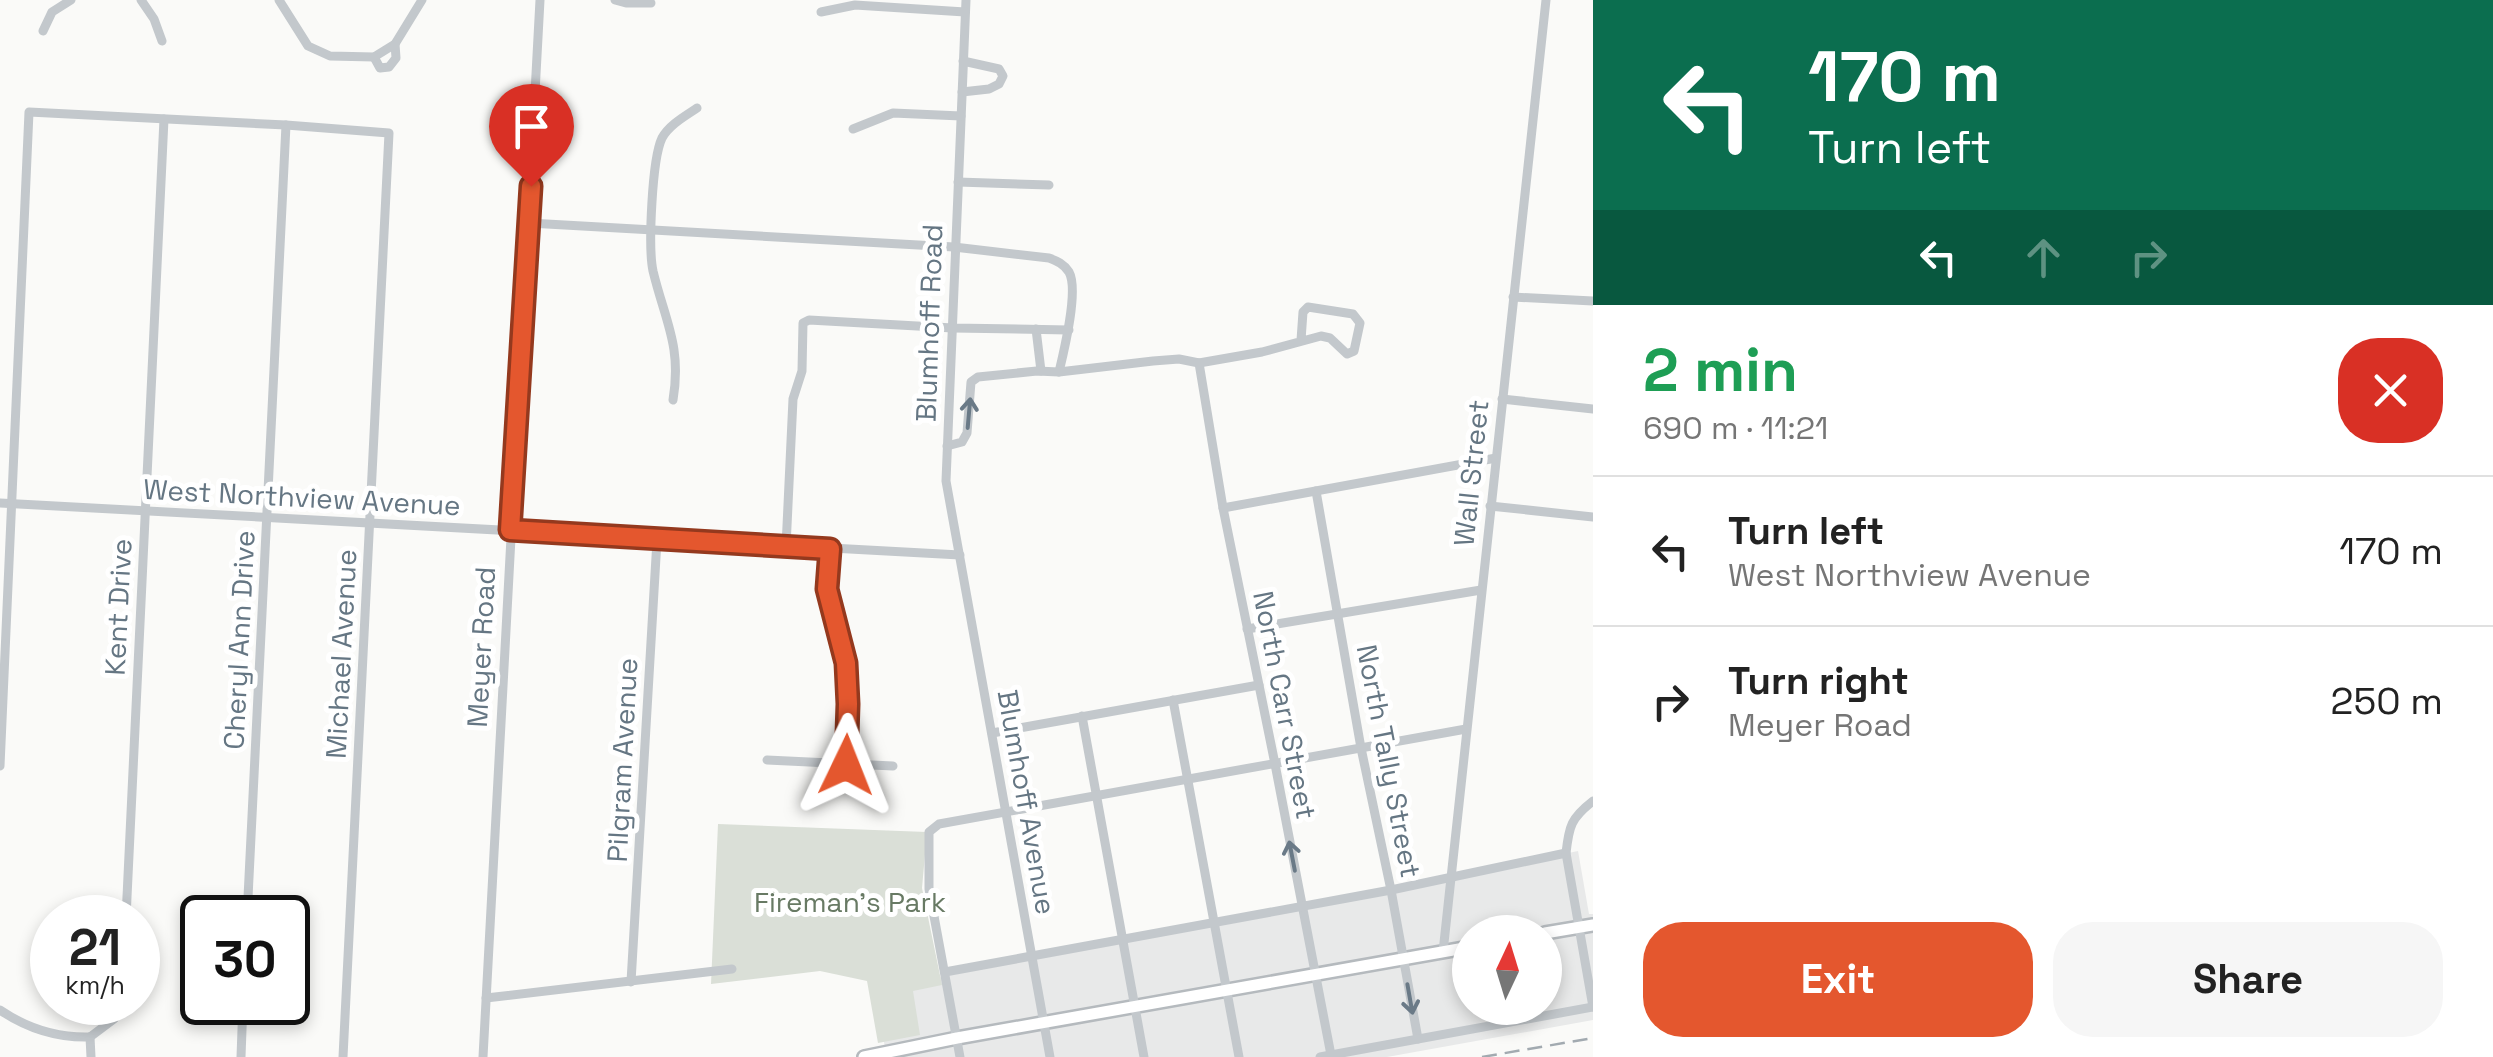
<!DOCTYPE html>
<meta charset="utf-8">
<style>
:root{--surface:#fff;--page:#f6f6f6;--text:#222;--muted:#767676;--line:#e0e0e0;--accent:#e4572e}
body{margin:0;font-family:"Space Grotesk",sans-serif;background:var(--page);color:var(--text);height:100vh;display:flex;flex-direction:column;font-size:38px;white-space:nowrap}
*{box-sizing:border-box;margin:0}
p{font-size:32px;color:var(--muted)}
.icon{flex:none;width:55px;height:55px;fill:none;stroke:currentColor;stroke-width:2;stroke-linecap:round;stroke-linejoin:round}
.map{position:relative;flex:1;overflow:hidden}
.details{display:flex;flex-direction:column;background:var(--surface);width:900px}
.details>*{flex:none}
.banner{background:#0b6e4f;color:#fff;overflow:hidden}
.needle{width:65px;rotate:4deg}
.controls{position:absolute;left:1452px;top:915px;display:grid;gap:20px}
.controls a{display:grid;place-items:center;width:110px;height:110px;border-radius:50%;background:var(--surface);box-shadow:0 5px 15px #0003;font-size:50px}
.speed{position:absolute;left:30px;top:895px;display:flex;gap:20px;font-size:50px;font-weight:700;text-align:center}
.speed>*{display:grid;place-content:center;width:130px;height:130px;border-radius:50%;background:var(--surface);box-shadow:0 5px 15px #0003;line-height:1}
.speed small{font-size:25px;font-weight:400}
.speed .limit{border:5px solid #111;border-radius:15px;background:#fff;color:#111}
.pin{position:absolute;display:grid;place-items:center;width:85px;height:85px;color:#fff;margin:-102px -42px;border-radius:50% 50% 50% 0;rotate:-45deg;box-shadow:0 0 10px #0007}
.pin .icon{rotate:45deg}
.me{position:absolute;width:110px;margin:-55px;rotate:2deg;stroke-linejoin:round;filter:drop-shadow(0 0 8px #0008)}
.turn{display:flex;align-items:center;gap:35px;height:210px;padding:0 50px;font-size:45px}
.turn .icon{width:130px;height:130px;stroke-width:2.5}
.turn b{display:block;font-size:70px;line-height:85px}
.lanes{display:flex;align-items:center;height:95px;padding:0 50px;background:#0003;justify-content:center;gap:50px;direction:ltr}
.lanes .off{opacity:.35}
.round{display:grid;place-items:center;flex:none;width:105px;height:105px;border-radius:40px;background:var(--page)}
.summary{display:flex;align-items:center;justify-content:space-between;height:170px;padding:0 50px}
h1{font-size:60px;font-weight:700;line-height:75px;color:#1e9e55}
.cta{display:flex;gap:20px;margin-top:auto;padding:20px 50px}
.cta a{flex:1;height:115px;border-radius:40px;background:var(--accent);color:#fff;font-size:40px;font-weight:700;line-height:115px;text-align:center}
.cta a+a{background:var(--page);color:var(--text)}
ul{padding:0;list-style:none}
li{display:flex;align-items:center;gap:30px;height:150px;padding:0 50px;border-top:2px solid var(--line)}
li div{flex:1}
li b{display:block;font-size:38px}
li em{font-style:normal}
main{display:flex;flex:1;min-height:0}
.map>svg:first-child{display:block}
</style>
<main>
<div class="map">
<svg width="1593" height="1057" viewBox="0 0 1593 1057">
<rect width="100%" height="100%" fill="#fafaf8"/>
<path fill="#e8e9e9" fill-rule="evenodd" d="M1578,851L1589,914H1593V1020L1387,1057H866L886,1052L874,993L946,976L1391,890ZM1470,932H1545V1008H1470Z"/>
<path fill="#dadfd7" d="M718,824L927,832L922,888L942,985L913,991L920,1035L878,1043L867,981L820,971L711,984Z"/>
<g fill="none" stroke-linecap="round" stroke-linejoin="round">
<defs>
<g id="major">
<path d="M1545,933L1593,925"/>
<path d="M864,1057L957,1038L1470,947"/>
</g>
</defs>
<use href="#major" stroke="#b5babe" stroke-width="16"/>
<g stroke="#c3c8cc" stroke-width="9">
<path d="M141,0L154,19L162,41"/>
<path d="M279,0L308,46L330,56L374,57L395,44L422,0"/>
<path d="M615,0L626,3H651"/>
<path d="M966,0L946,481L1050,1057"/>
<path d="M821,12L855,5L965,12"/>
<path d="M43,31L52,12L71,0"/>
<path d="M374,57L380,68L389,67L396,58L395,44"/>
<path d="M962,92L989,89L999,84L1003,76L999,69L963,61"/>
<path d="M853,129L893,113L961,116"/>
<path d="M958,182L1049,185"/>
<path d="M529,223L954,247L1049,258C1057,261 1064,264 1069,272C1079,290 1064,351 1059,372"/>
<path d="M1513,297L1593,301"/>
<path d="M1036,329L1041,371"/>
<path d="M1199,363L1223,508L1275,764L1331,1055"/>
<path d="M1502,399L1593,409"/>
<path d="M673,400C682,346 665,321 653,271C648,247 652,159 662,138C669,125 685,116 697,108"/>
<path d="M947,446L962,442L967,433L971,382L978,377L1037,371L1059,372L1153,361L1179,359L1199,363L1262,352L1321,336L1330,338L1347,354L1354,351L1360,323L1353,314L1308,307L1303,312L1301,340"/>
<path d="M1316,491L1361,748L1391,890L1418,1039"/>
<path d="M0,503L960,555"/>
<path d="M1490,506L1593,517"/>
<path d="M1223,508L1496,458"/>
<path d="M786,547L793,399L802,371L803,323L809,320L953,328L1069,330"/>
<path d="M830,549L827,589L846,663L848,704L845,765"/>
<path d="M1247,629L1481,590"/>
<path d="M1173,700L1239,1057"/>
<path d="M1082,716L1144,1057"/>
<path d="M992,733L1259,685"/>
<path d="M767,760L893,766"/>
<path d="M0,766L29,112L286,125L389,133L343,1057"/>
<path d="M126,918L164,119"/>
<path d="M247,918L286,125"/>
<path d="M1443,952L1546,0"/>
<path d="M945,972L1391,890L1566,853"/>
<path d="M631,982L657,540"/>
<path d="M486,998L732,969"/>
<path d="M1593,1007L1566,853C1569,826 1571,818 1593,801"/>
<path d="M0,1010C28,1029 56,1038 90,1037"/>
<path d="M90,1037L114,1019L120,1002"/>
<path d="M90,1037L91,1057"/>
<path d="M241,1057L243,1002"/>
<path d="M483,1057L540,0"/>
<path d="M960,1057L929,889V832L939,824L1466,729"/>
<path d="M1320,1057L1593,1007"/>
</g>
<use href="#major" stroke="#fff" stroke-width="11"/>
<path stroke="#a2aab0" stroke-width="2.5" stroke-dasharray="15 8" stroke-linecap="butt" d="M1482,1057L1593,1038"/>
</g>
<defs><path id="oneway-shaft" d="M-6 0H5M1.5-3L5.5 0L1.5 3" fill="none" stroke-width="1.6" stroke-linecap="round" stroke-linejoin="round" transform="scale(2.5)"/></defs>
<g stroke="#6a7a87">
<use href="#oneway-shaft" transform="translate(969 413) rotate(-85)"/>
<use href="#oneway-shaft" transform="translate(1292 856) rotate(-101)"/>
<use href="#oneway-shaft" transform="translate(1410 999) rotate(80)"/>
</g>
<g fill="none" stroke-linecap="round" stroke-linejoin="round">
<defs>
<path id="route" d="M531,186L510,530L830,549L827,589L846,663L848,704L846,765"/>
</defs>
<use href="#route" stroke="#94391e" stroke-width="25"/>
<use href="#route" stroke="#e4572e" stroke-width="18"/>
</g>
<g text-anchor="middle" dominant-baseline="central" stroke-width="10" stroke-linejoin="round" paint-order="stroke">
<g font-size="28" fill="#657683" stroke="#fff">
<text transform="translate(929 323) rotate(-88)">Blumhoff Road</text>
<text transform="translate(1471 473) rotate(-84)">Wall Street</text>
<text transform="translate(302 497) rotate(3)">West Northview Avenue</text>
<text transform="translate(118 607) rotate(-87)">Kent Drive</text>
<text transform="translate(239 640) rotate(-87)">Cheryl Ann Drive</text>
<text transform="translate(481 647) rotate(-87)">Meyer Road</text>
<text transform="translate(341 654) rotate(-87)">Michael Avenue</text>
<text transform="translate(1285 705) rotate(79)">North Carr Street</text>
<text transform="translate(622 760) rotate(-87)">Pilgram Avenue</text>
<text transform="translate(1389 761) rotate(79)">North Tally Street</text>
<text transform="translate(1027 802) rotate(80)">Blumhoff Avenue</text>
</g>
<g font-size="28" fill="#687a64" stroke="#fff">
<text x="850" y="902">Fireman's Park</text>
</g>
</g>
</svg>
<div class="controls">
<a><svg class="needle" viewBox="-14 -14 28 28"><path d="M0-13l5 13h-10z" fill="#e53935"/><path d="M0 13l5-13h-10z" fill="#767676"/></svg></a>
</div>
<div class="speed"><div>21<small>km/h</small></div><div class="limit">30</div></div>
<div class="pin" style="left:531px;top:186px;background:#d93025"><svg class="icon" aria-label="arrive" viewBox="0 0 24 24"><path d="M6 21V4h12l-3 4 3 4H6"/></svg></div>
<svg class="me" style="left:846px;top:765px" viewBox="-20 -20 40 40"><path d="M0-17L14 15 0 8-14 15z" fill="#e4572e" stroke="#fff" stroke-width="4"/></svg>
</div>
<section class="details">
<div class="banner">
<div class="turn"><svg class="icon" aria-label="left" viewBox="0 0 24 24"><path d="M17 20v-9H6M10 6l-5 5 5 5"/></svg><div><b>170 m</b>Turn left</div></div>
<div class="lanes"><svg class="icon" aria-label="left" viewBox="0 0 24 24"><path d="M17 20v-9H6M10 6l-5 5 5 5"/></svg><svg class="icon off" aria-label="ahead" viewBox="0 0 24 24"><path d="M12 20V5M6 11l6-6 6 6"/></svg><svg class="icon off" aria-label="right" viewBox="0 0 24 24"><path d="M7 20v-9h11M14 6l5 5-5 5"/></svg></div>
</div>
<div class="summary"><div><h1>2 min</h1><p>690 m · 11:21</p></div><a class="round" style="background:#d93025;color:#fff"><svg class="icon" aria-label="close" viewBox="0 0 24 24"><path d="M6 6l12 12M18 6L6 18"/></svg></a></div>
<ul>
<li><svg class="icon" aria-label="left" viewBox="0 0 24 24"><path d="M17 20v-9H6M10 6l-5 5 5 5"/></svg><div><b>Turn left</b><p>West Northview Avenue</p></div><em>170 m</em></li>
<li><svg class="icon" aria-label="right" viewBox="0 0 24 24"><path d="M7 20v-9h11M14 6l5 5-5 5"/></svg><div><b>Turn right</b><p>Meyer Road</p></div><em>250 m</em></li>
</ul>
<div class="cta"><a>Exit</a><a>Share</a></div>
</section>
</main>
